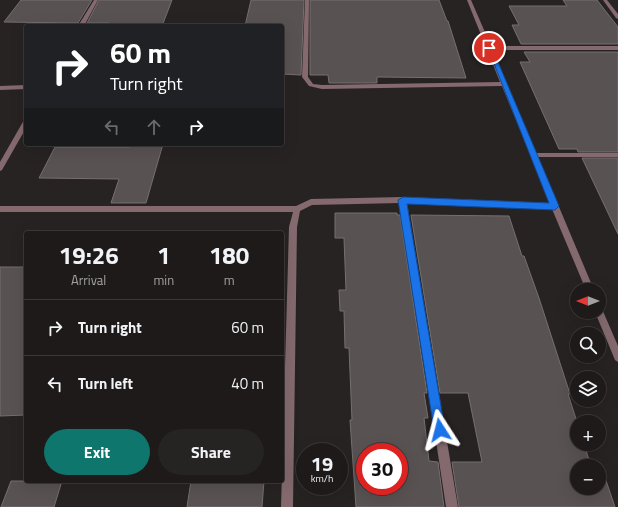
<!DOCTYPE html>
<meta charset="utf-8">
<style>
:root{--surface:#1e1a1a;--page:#262323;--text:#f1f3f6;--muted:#a1a1a2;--line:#3c3839;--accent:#0f766e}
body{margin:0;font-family:"Titillium Web",sans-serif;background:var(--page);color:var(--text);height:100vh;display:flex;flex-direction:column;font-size:15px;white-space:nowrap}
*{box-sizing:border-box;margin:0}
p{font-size:13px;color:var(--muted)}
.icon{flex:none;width:22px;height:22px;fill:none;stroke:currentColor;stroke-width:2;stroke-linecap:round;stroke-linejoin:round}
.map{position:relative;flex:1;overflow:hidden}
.drawer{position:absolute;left:24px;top:231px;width:260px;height:252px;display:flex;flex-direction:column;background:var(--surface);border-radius:4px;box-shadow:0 4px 16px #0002,0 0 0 1px var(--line)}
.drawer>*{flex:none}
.guide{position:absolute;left:24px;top:24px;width:260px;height:122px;border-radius:4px;box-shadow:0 4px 16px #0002,0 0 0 1px var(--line);background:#202124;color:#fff;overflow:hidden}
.needle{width:26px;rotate:270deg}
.fabs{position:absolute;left:570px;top:283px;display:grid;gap:8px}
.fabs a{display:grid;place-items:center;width:36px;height:36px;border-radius:50%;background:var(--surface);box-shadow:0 4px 16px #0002,0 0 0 1px var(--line);font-size:20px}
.speed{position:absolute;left:296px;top:443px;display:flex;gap:8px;font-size:20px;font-weight:700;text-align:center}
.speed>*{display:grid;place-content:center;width:52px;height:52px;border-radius:50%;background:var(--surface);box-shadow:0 4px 16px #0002,0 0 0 1px var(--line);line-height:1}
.speed small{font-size:10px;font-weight:400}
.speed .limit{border:6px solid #d22;background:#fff;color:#111}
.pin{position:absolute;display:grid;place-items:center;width:34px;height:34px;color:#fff;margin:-17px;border:2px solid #fff;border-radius:50%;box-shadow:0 1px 4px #0007}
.me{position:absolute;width:44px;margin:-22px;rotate:351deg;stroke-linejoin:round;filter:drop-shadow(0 0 3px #0008)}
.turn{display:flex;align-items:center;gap:14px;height:84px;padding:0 20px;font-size:18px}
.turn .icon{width:52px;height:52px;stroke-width:2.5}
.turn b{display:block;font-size:28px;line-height:34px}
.lanes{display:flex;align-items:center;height:38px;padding:0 20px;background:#0003;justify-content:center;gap:20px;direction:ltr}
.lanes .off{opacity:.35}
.eta{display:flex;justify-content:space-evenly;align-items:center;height:68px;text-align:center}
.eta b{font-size:24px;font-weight:700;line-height:28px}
.cta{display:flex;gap:8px;margin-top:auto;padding:8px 20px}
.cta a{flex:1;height:46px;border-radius:24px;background:var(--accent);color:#fff;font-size:16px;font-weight:700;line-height:46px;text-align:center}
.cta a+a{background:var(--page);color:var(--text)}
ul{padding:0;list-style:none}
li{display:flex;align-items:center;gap:12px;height:56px;padding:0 20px;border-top:1px solid var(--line)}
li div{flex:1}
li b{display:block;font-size:15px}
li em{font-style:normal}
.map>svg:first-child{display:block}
</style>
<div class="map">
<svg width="618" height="507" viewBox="0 0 618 507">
<rect width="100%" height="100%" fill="#282323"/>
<g fill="#595253" stroke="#756f70" fill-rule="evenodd">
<path d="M21,0H92L78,23L4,22Z"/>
<path d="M99,0H172L162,26H107L109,23H87Z"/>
<path d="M251,0H304L301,75L282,74V26H245Z"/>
<path d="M310,0H439L447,21H448L466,78L377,77V83H329L328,75H310Z"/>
<path d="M563,0H597L618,27V44H521L512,25H519L509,6H567Z"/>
<path d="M524,52H618V152H578L577,149H559L520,62H530Z"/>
<path d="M131,144H163L146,203H111L119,179L39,178L55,147H130Z"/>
<path d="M582,158H618V234Z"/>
<path d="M335,213H397V215H400L427,393H424L428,418H424L429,461L438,462L444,507H356L350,420H352L349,348H345L344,311H340L339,290H346L344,238H335ZM365,452H399V486H365Z"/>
<path d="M411,215L509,216L522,256H524L539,298L570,394H568L577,422V444H584L590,463H600L615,507H459L452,462H482L468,393H440ZM577,466H599V488H577Z"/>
<path d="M0,267H26V415L0,416Z"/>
<path d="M11,481H62L54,507H1Z"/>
<path d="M191,481H264L262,507H187Z"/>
</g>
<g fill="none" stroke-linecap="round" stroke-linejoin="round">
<g fill="#846a6e" fill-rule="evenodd">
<path d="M94,0H98L84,26H78Z"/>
<path d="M305,0H309L308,77L313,84L322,85L500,82L467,0H471L491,46H618V50H492L536,153H618V157H538L594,290H586L552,209L407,203L458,507H446L400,203L312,205L300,211L297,227L293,507H281L289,227L293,212H0V206H296L311,199L403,197L550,203L502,86L322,89L309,86L302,77Z"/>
<path d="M603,0H607L618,14V19L616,18Z"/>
<path d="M26,85V89L0,90V86Z"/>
<path d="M24,120H26V128L2,170L0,171V162Z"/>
<path d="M599,308L602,309L618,346V362L615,360L595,312H599Z"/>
</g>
</g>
<path fill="#1a73e8" stroke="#114b97" d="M487,46L492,48L559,206L555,210L407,204L445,430L444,435L440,436L435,435L434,430L398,200L403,197L549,203Z"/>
</svg>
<div class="fabs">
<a><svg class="needle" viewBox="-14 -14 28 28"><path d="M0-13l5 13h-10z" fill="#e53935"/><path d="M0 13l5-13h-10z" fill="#a1a1a2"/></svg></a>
<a><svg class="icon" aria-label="search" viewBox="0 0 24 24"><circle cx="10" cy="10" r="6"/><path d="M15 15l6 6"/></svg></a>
<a><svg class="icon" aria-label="layers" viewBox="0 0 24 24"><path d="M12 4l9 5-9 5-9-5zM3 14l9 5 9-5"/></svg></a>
<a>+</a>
<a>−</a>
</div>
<div class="speed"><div>19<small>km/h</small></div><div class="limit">30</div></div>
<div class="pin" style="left:489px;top:48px;background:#d93025"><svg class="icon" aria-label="arrive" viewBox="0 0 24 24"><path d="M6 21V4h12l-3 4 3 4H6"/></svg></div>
<svg class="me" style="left:440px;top:430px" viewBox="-20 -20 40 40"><path d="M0-17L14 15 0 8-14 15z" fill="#1a73e8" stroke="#fff" stroke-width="4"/></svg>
<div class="guide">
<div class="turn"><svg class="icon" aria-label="right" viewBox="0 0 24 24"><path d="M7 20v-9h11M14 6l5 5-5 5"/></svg><div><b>60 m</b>Turn right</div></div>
<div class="lanes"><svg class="icon off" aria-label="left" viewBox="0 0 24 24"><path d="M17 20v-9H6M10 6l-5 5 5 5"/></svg><svg class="icon off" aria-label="ahead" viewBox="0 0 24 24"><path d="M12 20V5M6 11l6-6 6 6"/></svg><svg class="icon" aria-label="right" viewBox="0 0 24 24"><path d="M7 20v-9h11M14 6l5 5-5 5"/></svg></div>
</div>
<section class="drawer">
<div class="eta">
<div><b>19:26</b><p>Arrival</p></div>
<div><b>1</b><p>min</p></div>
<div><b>180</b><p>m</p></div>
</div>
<ul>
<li><svg class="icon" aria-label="right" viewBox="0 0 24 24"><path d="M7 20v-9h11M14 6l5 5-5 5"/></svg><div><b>Turn right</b></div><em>60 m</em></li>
<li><svg class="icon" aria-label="left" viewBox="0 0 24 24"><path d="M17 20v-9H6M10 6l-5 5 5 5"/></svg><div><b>Turn left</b></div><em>40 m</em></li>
</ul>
<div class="cta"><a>Exit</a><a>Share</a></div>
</section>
</div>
